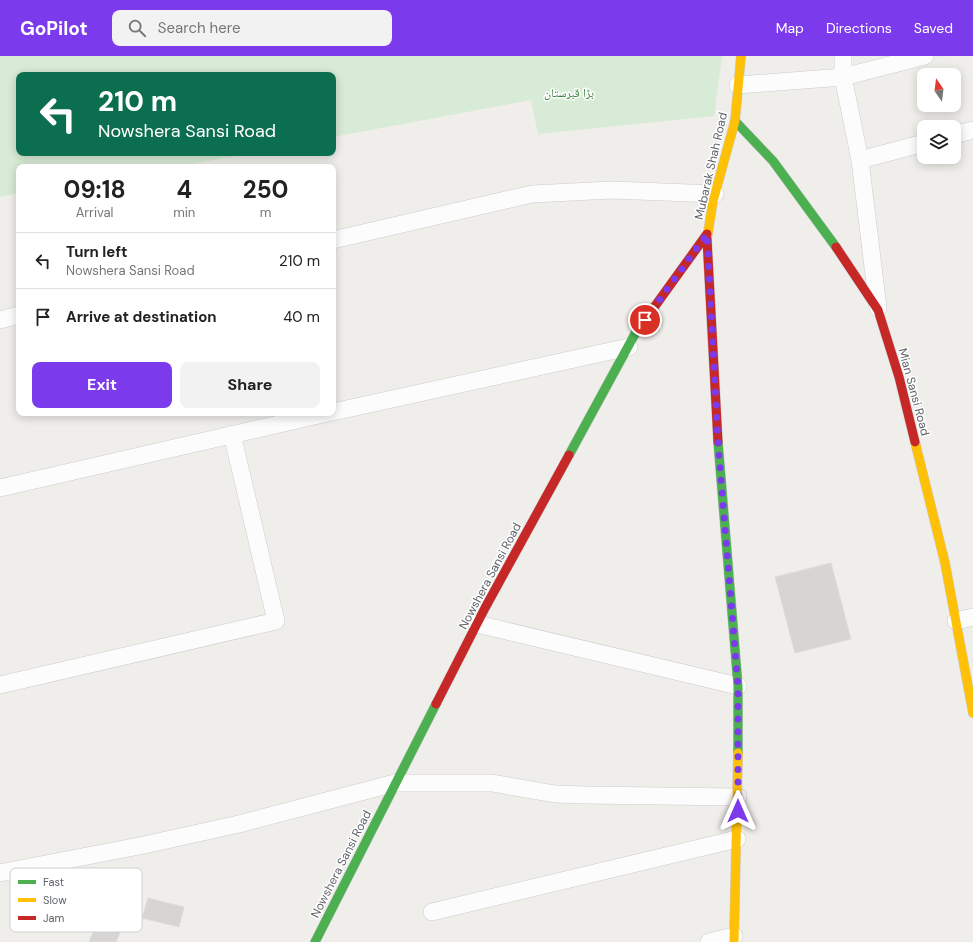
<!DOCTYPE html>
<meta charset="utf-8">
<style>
:root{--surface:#fff;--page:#f2f2f2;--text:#222;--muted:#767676;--line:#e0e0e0;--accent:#7c3aed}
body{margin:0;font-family:"DM Sans","Noto Naskh Arabic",sans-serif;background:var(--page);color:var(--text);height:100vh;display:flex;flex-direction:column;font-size:15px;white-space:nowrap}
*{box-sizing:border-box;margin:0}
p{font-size:13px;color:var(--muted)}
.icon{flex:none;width:22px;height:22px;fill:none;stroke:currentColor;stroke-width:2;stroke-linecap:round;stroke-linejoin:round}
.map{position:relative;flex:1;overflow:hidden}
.drawer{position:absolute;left:16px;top:108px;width:320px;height:252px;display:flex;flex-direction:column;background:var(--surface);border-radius:8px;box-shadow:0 2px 10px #0003}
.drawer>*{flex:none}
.banner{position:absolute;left:16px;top:16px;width:320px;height:84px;border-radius:8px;box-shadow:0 2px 10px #0003;background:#0b6e4f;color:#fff;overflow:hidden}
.needle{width:26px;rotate:346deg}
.tools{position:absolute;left:917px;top:12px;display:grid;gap:8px}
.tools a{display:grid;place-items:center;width:44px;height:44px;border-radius:8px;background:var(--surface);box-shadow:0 2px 10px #0003;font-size:20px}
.pin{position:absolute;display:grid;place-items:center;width:34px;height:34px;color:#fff;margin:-17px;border:2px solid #fff;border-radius:50%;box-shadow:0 1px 4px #0007}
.me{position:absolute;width:44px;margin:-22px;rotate:0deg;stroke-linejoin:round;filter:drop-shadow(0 0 3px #0008)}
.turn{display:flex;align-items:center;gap:14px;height:84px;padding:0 16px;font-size:18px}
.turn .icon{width:52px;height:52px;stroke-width:2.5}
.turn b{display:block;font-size:28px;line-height:34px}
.eta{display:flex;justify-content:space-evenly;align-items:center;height:68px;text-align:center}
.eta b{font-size:24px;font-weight:700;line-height:28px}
.primary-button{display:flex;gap:8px;margin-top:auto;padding:8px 16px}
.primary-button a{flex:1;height:46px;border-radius:8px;background:var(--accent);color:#fff;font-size:16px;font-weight:700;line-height:46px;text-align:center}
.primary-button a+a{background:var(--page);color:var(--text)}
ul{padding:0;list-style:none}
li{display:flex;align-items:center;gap:12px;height:56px;padding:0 16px;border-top:1px solid var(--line)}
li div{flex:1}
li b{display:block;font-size:15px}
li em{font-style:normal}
header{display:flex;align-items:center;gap:24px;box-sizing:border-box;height:56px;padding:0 20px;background:var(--accent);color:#fff}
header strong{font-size:19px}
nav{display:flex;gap:22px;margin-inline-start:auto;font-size:14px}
.search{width:280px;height:36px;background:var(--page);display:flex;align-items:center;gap:10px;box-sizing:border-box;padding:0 14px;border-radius:8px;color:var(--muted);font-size:15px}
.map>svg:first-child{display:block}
</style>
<header>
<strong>GoPilot</strong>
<div class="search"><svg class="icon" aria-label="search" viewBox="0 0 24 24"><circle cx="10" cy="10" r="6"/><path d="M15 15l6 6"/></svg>Search here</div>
<nav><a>Map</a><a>Directions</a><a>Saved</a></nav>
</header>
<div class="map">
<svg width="973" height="886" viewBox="0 0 973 886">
<rect width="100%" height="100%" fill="#efeeea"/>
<path fill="#d8ebd6" d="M0,0H722L714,60L538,78L531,44L333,81V19H19V97H251L176,111H19V137L0,141Z"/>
<g fill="#d6d5d3" stroke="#deddd9">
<path d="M831,507L851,583L795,597L775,521Z"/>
<path d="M148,842L184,851L179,871L142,862Z"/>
<path d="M98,863L122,872L116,886H89Z"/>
</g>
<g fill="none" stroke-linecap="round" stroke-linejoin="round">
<defs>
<g id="street">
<path d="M843,0V21L860,104L878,252"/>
<path d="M738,29L843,21L925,0"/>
<path d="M954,79L973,74"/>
<path d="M860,104L924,87"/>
<path d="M333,184L532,138L612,134L715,138"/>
<path d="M0,264L19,259"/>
<path d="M333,356L629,291"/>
<path d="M0,432L327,357"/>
<path d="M956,565L973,561"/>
<path d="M477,568L738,630"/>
<path d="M0,629L276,565L232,378"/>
<path d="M0,817L144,789L239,768L395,727H492L555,738L584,739L738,741"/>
<path d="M432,856L737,783"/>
<path d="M709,886L734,880"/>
</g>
<g id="fast">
<path d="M735,65L773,105L836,191"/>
<path d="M718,386L738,630V697"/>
<path d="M569,399L636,276L650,257"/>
<path d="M315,886L436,648"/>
</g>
<g id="slow">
<path d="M707,183L713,145L735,65L741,0"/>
<path d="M915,386L945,507L973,657"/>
<path d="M734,886L738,697"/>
</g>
<g id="jam">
<path d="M707,183L718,386"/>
<path d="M836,191L878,254L899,321L915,386"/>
<path d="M650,257L707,178"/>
<path d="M436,648L485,552L569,399"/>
</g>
</defs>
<use href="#street" stroke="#cbcccc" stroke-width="18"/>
<use href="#fast" stroke="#cacacb" stroke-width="10"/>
<use href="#slow" stroke="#cacacb" stroke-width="10"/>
<use href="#jam" stroke="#cacacb" stroke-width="10"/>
<use href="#street" stroke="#fdfcfc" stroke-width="17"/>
<use href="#fast" stroke="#4caf50" stroke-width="9"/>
<use href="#slow" stroke="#ffc107" stroke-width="9"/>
<use href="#jam" stroke="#c62828" stroke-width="9"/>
</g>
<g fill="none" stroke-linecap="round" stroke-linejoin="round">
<path stroke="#7c3aed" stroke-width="7" stroke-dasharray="0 12.6" d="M645,264L707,178L718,387L738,630V755"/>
</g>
<g text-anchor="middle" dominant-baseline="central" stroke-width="3" stroke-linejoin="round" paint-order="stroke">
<g font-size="12" fill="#348238" stroke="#fff">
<text x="569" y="37">بڑا قبرستان</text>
</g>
<g font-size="12" fill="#5f6368" stroke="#fff">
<text transform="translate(711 110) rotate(-77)">Mubarak Shah Road</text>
<text transform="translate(914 336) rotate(75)">Mian Sansi Road</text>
<text transform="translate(490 520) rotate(-62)">Nowshera Sansi Road</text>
<text transform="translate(341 808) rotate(-63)">Nowshera Sansi Road</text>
</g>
</g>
<rect x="10" y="812" width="132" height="64" rx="6" fill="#fff" stroke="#cfd0d2" stroke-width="1"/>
<rect x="18" y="824" width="18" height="4" fill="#4caf50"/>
<rect x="18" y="842" width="18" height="4" fill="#ffc107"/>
<rect x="18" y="860" width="18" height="4" fill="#c62828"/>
<g font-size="11" fill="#5f6368">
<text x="43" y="830">Fast</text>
<text x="43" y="848">Slow</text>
<text x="43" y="866">Jam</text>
</g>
</svg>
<div class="tools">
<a><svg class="needle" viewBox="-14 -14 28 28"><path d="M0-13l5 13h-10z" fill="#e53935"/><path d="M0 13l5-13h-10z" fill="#767676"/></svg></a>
<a><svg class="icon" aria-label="layers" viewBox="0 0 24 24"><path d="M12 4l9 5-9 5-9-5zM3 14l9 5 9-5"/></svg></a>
</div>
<div class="pin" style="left:645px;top:264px;background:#d93025"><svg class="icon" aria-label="arrive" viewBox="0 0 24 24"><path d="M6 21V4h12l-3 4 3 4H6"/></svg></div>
<svg class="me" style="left:738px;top:755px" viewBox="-20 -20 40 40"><path d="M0-17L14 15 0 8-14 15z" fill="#7c3aed" stroke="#fff" stroke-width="4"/></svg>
<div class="banner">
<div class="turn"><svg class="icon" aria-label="left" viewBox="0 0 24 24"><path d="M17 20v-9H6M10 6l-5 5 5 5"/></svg><div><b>210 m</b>Nowshera Sansi Road</div></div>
</div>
<section class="drawer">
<div class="eta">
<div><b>09:18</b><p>Arrival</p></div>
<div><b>4</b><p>min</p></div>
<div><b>250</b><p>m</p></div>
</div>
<ul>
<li><svg class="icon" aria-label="left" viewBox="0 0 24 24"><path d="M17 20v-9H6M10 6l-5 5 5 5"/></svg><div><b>Turn left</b><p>Nowshera Sansi Road</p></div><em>210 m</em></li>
<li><svg class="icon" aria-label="arrive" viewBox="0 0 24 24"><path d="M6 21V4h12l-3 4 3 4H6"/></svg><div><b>Arrive at destination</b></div><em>40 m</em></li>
</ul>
<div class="primary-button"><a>Exit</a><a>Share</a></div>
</section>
</div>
